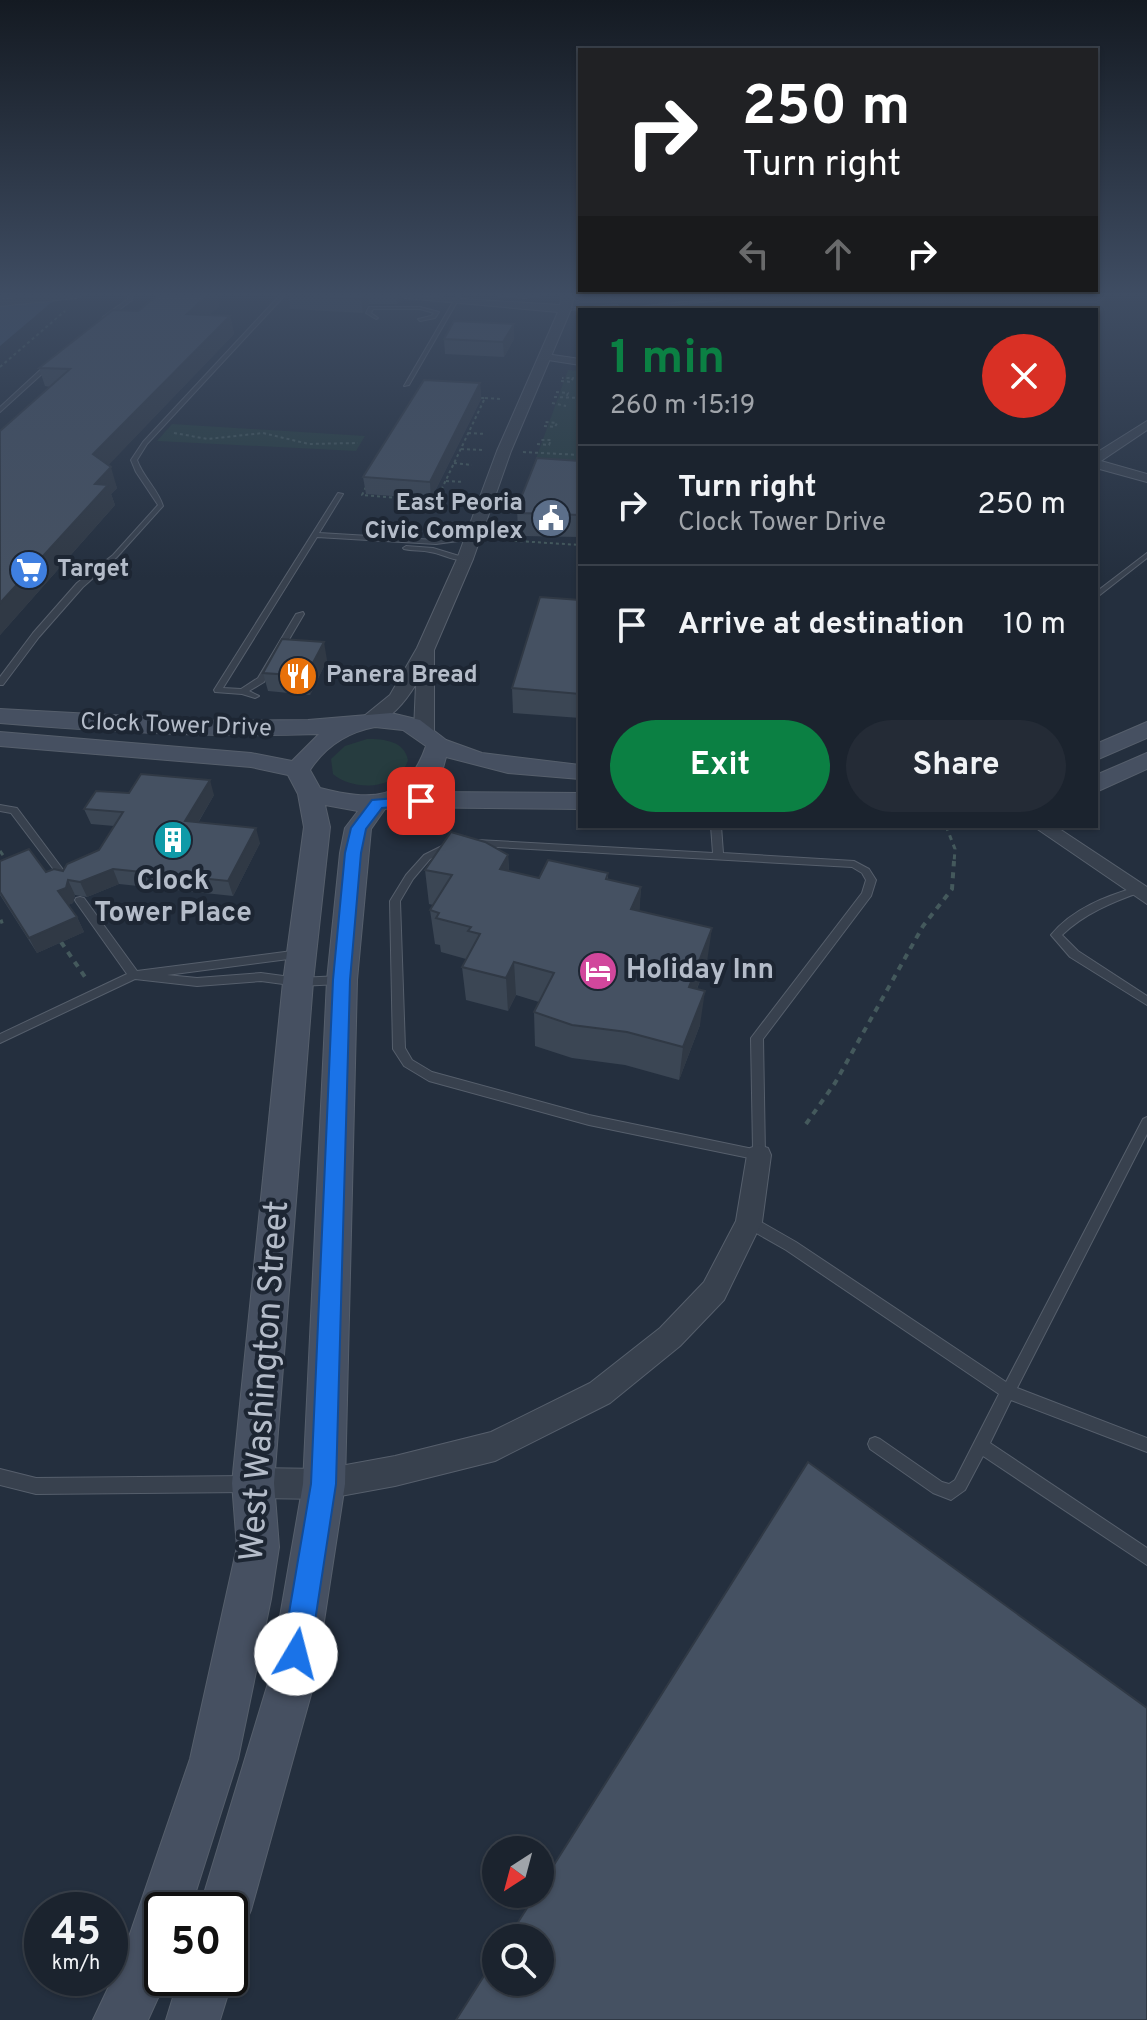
<!DOCTYPE html>
<meta charset="utf-8">
<style>
:root{--surface:#1b232e;--page:#242b36;--text:#f1f3f6;--muted:#a0a4aa;--line:#39404a;--accent:#0b8043}
body{margin:0;font-family:Overpass,sans-serif;background:var(--page);color:var(--text);height:100vh;display:flex;flex-direction:column;font-size:30px;white-space:nowrap}
*{box-sizing:border-box;margin:0}
p{font-size:26px;color:var(--muted)}
.icon{flex:none;width:44px;height:44px;fill:none;stroke:currentColor;stroke-width:2;stroke-linecap:round;stroke-linejoin:round}
.map{position:relative;flex:1;overflow:hidden}
.panel{position:absolute;left:578px;top:308px;width:520px;height:520px;display:flex;flex-direction:column;background:var(--surface);border-radius:0px;box-shadow:0 2px 6px #0004,0 0 0 2px var(--line)}
.panel>*{flex:none}
.banner{position:absolute;left:578px;top:48px;width:520px;height:244px;border-radius:0px;box-shadow:0 2px 6px #0004,0 0 0 2px var(--line);background:#202124;color:#fff;overflow:hidden}
.needle{width:52px;rotate:216deg}
.tools{position:absolute;left:482px;top:1836px;display:grid;gap:16px}
.tools a{display:grid;place-items:center;width:72px;height:72px;border-radius:50%;background:var(--surface);box-shadow:0 2px 6px #0004,0 0 0 2px var(--line);font-size:40px}
.speed{position:absolute;left:24px;top:1892px;display:flex;gap:16px;font-size:40px;font-weight:700;text-align:center}
.speed>*{display:grid;place-content:center;width:104px;height:104px;border-radius:50%;background:var(--surface);box-shadow:0 2px 6px #0004,0 0 0 2px var(--line);line-height:1}
.speed small{font-size:20px;font-weight:400}
.speed .limit{border:4px solid #111;border-radius:12px;background:#fff;color:#111}
.pin{position:absolute;display:grid;place-items:center;width:68px;height:68px;color:#fff;margin:-34px;border-radius:16px;box-shadow:0 4px 12px #0006}
.me{position:absolute;width:88px;margin:-44px;rotate:8deg;stroke-linejoin:round;filter:drop-shadow(0 0 6px #0008)}
.turn{display:flex;align-items:center;gap:28px;height:168px;padding:0 32px;font-size:36px}
.turn .icon{width:104px;height:104px;stroke-width:2.5}
.turn b{display:block;font-size:56px;line-height:68px}
.lanes{display:flex;align-items:center;height:76px;padding:0 32px;background:#0003;justify-content:center;gap:40px;direction:ltr}
.lanes .off{opacity:.35}
.round{display:grid;place-items:center;flex:none;width:84px;height:84px;border-radius:42px;background:var(--page)}
.head{display:flex;align-items:center;justify-content:space-between;height:136px;padding:0 32px}
h1{font-size:48px;font-weight:700;line-height:60px;color:var(--accent)}
.cta{display:flex;gap:16px;margin-top:auto;padding:16px 32px}
.cta a{flex:1;height:92px;border-radius:48px;background:var(--accent);color:#fff;font-size:32px;font-weight:700;line-height:92px;text-align:center}
.cta a+a{background:var(--page);color:var(--text)}
ul{padding:0;list-style:none}
li{display:flex;align-items:center;gap:24px;height:120px;padding:0 32px;border-top:2px solid var(--line)}
li div{flex:1}
li b{display:block;font-size:30px}
li em{font-style:normal}
.map>svg:first-child{display:block}
</style>
<div class="map">
<svg width="1147" height="2020" viewBox="0 0 1147 2020">
<rect width="100%" height="100%" fill="#242f3e"/>
<g fill="#263c3f">
<path d="M568,370L580,371V479L529,478Z"/>
<path d="M172,424L365,436L356,451L157,441Z"/>
<path d="M367,739C385,739 404,741 408,760C399,790 354,792 333,774L331,759L345,746Z"/>
</g>
<path fill="#394c67" d="M0,295H60L0,346Z"/>
<g fill="none" stroke-linecap="round" stroke-linejoin="round">
<defs>
<g id="service">
<path d="M128,295H132V300L107,319H103V317L128,299Z"/>
<path d="M280,295H285L147,444L137,460C143,477 159,491 163,506L117,557L83,587L39,637L3,685H0V677L33,633L77,583L113,555L158,505L136,472L131,460L143,442Z"/>
<path d="M457,295H461L409,385L404,386Z"/>
<path d="M495,295H541L525,298Z"/>
<path d="M753,295H769L625,310H608Z"/>
<path d="M617,305L619,307L565,310L563,309Z"/>
<path d="M369,307H420L439,312L435,318L420,321L418,319L431,316L434,313L420,309H373L371,313L378,318L376,319L366,313Z"/>
<path d="M50,361L55,362L0,412V407Z"/>
<path d="M338,493L343,494L319,533L436,540L473,535L476,537L473,539L436,544L317,537L223,688L241,689L258,678L296,614L303,612L304,614L264,682L249,691L259,696L255,698L242,694L215,692L214,690Z"/>
<path d="M406,546L433,548L469,559C455,563 444,554 430,552C422,550 412,551 404,549L403,548Z"/>
<path d="M1147,553V558L1096,598V592Z"/>
<path d="M0,805L17,808L70,879L72,881L70,883H64L11,813L0,811Z"/>
<path d="M711,826H721L723,853L854,861L869,869L876,880L871,896L763,1039L765,1155L763,1159L759,1160L589,1125L429,1081L404,1066L393,1049L390,901L406,875L424,855L444,845L477,840L713,853ZM477,846L852,867L862,873L866,880L862,893L751,1038L753,1149L589,1115L432,1072L412,1060L405,1048L400,901L413,879L430,859L449,850Z"/>
<path d="M1137,887L1142,890L1141,892C1112,902 1084,914 1062,935L1078,951L1147,996V1005L1070,957L1051,935C1072,909 1106,896 1137,887Z"/>
<path d="M80,897L84,898L137,971L300,950L304,951L305,954L304,957L167,975L197,978L261,973L298,978L341,976L346,980L341,984L298,986L261,981L197,986L135,979L0,1043V1034L127,974L76,902L75,900L76,898Z"/>
<path d="M1147,1117V1134L1017,1388L1147,1438V1452L1011,1400L990,1443L1147,1548V1565L983,1456L965,1490L951,1500L933,1493L870,1449L868,1444L870,1439L875,1437L880,1439L942,1482L949,1484L955,1480L999,1394L786,1250L744,1226L743,1222L744,1218L749,1216L754,1218L796,1242L1006,1382L1143,1119Z"/>
<path d="M0,1469L36,1478L246,1476L251,1479L254,1484L251,1489L246,1492L36,1494L0,1485Z"/>
</g>
<g id="minor">
<path d="M546,354L580,359V365L542,359L541,357Z"/>
<path d="M1147,421V430L1101,461L1147,474V482L1096,468V453Z"/>
<path d="M1033,826H1055L1147,887V904Z"/>
<path d="M759,1145L768,1148L771,1155L762,1222L724,1300L680,1346L610,1403L495,1461L395,1486L324,1499L253,1498L242,1494L238,1483L242,1472L253,1468L324,1469L395,1456L491,1432L590,1383L660,1328L704,1282L736,1221L747,1155L750,1148Z"/>
</g>
<g id="tertiary">
<path d="M45,295H82L76,298L0,306V300Z"/>
<path d="M399,295L560,305L562,295H574L571,309L511,451L473,559L434,650V731L424,737L414,731L416,684C406,701 389,722 368,727L358,721L390,695L417,648L457,559L497,451L558,312L405,298Z"/>
</g>
<g id="secondary">
<path d="M0,709L220,721L308,720L391,713L420,720L446,740L482,753L580,765V779L508,773L446,757L443,768L425,792L580,793V809L396,807L385,809L371,829L357,980L345,1484L315,1680L251,1910L243,1928L230,1934V1910H199L269,1680L303,1484L327,980L340,853L345,828L358,811L325,805L330,827L313,982L274,1483L279,1547L271,1599L238,1759L190,1910H162V1978H167L148,2020H93L120,1963L190,1759L237,1547L232,1483L283,982L304,827L298,794L288,775L251,767L0,746V732L251,753L292,761L319,734C212,738 106,732 0,723ZM375,727L403,730L426,746C407,802 371,801 320,788L310,770C325,747 348,732 375,727Z"/>
<path d="M1147,722V738L1096,760V744Z"/>
<path d="M1147,753V769L1096,792V775Z"/>
<path d="M230,1972L233,1978L220,2020H166L179,1978H230Z"/>
</g>
</defs>
<use href="#service" stroke="#565f6c" stroke-width="2"/>
<use href="#minor" stroke="#565f6c" stroke-width="2"/>
<use href="#tertiary" stroke="#565f6c" stroke-width="2"/>
<use href="#secondary" stroke="#565f6c" stroke-width="2"/>
<g stroke="#44595c" stroke-width="2" stroke-dasharray="3 3" stroke-linecap="butt">
<path d="M0,367L65,311"/>
<path d="M561,381L571,382L573,378H562"/>
<path d="M556,392L568,393L566,398"/>
<path d="M554,397L580,398"/>
<path d="M485,398L501,399"/>
<path d="M552,403L566,406"/>
<path d="M544,426L555,427L557,423L545,422"/>
<path d="M174,433L208,439L263,433L309,444L358,443"/>
<path d="M468,433L486,434"/>
<path d="M537,444L549,445L551,440H539"/>
<path d="M461,449L484,450"/>
<path d="M523,452L580,455"/>
<path d="M580,458L574,464L580,474"/>
<path d="M454,463L472,465"/>
<path d="M446,481L464,482"/>
<path d="M366,487L362,495L436,501L485,398H478"/>
<path d="M438,497L456,499"/>
<path d="M502,540L580,545"/>
</g>
<g stroke="#44595c" stroke-width="3" stroke-dasharray="5 5" stroke-linecap="butt">
<path d="M946,826L955,849L954,863"/>
<path d="M0,851L8,862"/>
</g>
<g stroke="#44595c" stroke-width="4" stroke-dasharray="6 6" stroke-linecap="butt">
<path d="M0,922L3,921"/>
<path d="M61,942L85,977"/>
<path d="M806,1124L835,1083L923,926L952,889L954,861"/>
</g>
<use href="#service" fill="#38414e" fill-rule="evenodd"/>
<use href="#minor" fill="#38414e" fill-rule="evenodd"/>
<use href="#tertiary" fill="#38414e" fill-rule="evenodd"/>
<use href="#secondary" fill="#465061" fill-rule="evenodd"/>
</g>
<g fill="#3b4654">
<path d="M158,295H217L219,306L209,315L230,316L234,334L108,465L117,488L111,494L115,505L0,635V431L50,387L45,386L39,368L138,311Z"/>
<path d="M289,295H401L402,300L397,304H369L363,313L290,309Z"/>
<path d="M605,295H688L612,302Z"/>
<path d="M514,324V339L504,357L445,354L444,339Z"/>
<path d="M480,383L481,399L431,499L366,494L363,477Z"/>
<path d="M580,461V537L521,536V531H518L517,508Z"/>
<path d="M580,600V718L513,713L512,688Z"/>
<path d="M327,660L310,695L268,691L263,673Z"/>
<path d="M129,793L214,795L198,823L260,843L233,896L119,884L87,897L75,895L73,903L68,905L77,917L84,932L37,953L0,895V861L46,872L63,871L99,850L114,826L91,824L84,809Z"/>
<path d="M508,855L509,871L539,878L608,873V880L641,887L639,911L707,962L697,989L700,1025L679,1080L625,1065L572,1058L535,1046L534,1012L539,1002L516,995L508,1011L466,1000L462,967L466,959L441,952L440,945L435,944L430,910L433,905L429,904L425,870Z"/>
</g>
<g fill="#303945">
<path d="M208,295H217L219,306L191,331L187,314Z"/>
<path d="M364,295H368L369,304L363,313L361,299Z"/>
<path d="M396,295H401L402,300L397,304Z"/>
<path d="M612,295H688L612,302Z"/>
<path d="M230,316L234,334L100,474L93,454Z"/>
<path d="M514,324V339L504,357L503,342Z"/>
<path d="M480,383L481,399L431,499L430,482Z"/>
<path d="M111,467L117,488L111,494L115,505L0,635V603L95,484Z"/>
<path d="M324,642L327,660L310,695L306,676Z"/>
<path d="M210,780L214,795L190,836L185,821Z"/>
<path d="M256,828L260,843L233,896L228,881Z"/>
<path d="M508,855L510,889L500,869Z"/>
<path d="M113,869L119,884L87,897L80,882Z"/>
<path d="M68,880L75,895L73,903L66,906L58,891Z"/>
<path d="M641,887L639,922L631,909Z"/>
<path d="M77,917L84,932L37,953L29,938Z"/>
<path d="M712,928L707,962L685,1020L689,987Z"/>
<path d="M514,962L516,995L508,1011L506,978Z"/>
<path d="M705,991L700,1025L679,1080L683,1047Z"/>
</g>
<g fill="#455162" stroke="#303945" stroke-width="2">
<path d="M158,295H208L187,314L230,316L93,454L111,467L95,484L108,485L0,603V431L70,369L39,368L113,310L138,311Z"/>
<path d="M289,295H364L361,299L288,296Z"/>
<path d="M454,321L514,324L503,342L444,339Z"/>
<path d="M424,380L480,383L430,482L363,477Z"/>
<path d="M537,458L580,461V515L520,513L522,508H517Z"/>
<path d="M540,597L580,600V694L512,688Z"/>
<path d="M282,639L324,642L306,676L263,673Z"/>
<path d="M141,774L210,780L185,821L256,828L228,881L113,869L80,882L68,880L66,888L58,891L77,917L29,938L0,892V861L29,849L46,872L54,869L63,871L67,864L99,850L123,812L84,809L96,791L129,793Z"/>
<path d="M451,832L485,842L508,855L500,869L539,878L548,860L608,873L606,879L641,887L631,909L712,928L689,987L705,991L683,1047L627,1032L572,1025L534,1012L554,973L514,962L506,978L462,967L480,934L468,931L471,927L436,918L439,913L430,910L452,875L425,870Z"/>
<path d="M808,1462L1147,1708V2020H456L496,1957V1982H540V1938H508L536,1894H540V1887Z"/>
</g>
<linearGradient id="sky" x2="0" y2="1"><stop stop-color="#141a22"/><stop offset="0.51" stop-color="#3f4d63"/><stop offset="1" stop-color="#3f4d63" stop-opacity="0"/></linearGradient>
<rect width="1147" height="578" fill="url(#sky)"/>
<path fill="#1a73e8" stroke="#114b97" stroke-width="2" d="M421,796L429,801L427,804L382,808L366,829L361,853L350,980L336,1484L310,1654L306,1663L296,1667L286,1663L282,1654L311,1484L333,980L345,853L351,828L372,800Z"/>
<defs>
<symbol id="civic-disc" viewBox="-11 -11 22 22"><circle r="9.5" fill="#5c6f8a" stroke="#1d2633"/><path d="M-.6-6.5H3V-4.5H.6V-3L4-1V1h2V6H-6V1h2V-1L-.6-3ZM-1.2 2.5V6h2.4V2.5Z" fill="#fff"/></symbol>
<symbol id="supermarket-disc" viewBox="-11 -11 22 22"><circle r="9.5" fill="#3f7fe0" stroke="#1d2633"/><path d="M-6-5.5h2.5l.6 2H6L4.5 2H-2.5L-4.4-4H-6ZM-1.5 3.2a1.3 1.3 0 1 0 .1 0ZM3 3.2a1.3 1.3 0 1 0 .1 0Z" fill="#fff"/></symbol>
<symbol id="restaurant-disc" viewBox="-11 -11 22 22"><circle r="9.5" fill="#e8710a" stroke="#1d2633"/><path d="M-5-6h1v4h1v-4h1v4h1v-4h1v5L-1.5 .5V6h-2V.5L-5-1ZM5-6V6H3V1.5H1.5Q1.5-4 5-6Z" fill="#fff"/></symbol>
<symbol id="building-disc" viewBox="-11 -11 22 22"><circle r="9.5" fill="#0f9aa8" stroke="#1d2633"/><path d="M-4-6H4V6H1V3H-1V6H-4ZM-2.5-4.3h1.7v1.8h-1.7ZM.8-4.3h1.7v1.8H.8ZM-2.5-1h1.7V.8h-1.7ZM.8-1h1.7V.8H.8Z" fill="#fff"/></symbol>
<symbol id="hotel-disc" viewBox="-11 -11 22 22"><circle r="9.5" fill="#d1479c" stroke="#1d2633"/><path d="M-6-4.5h1.5V1H6V5H4.5V3h-9V5H-6ZM-4 0a1.8 1.8 0 1 1 3.6 0ZM.5 0V-2.5h3Q6-2.5 6 0Z" fill="#fff"/></symbol>
</defs>
<g fill-rule="evenodd">
<use href="#civic-disc" x="529" y="496" width="44" height="44"/>
<use href="#supermarket-disc" x="7" y="548" width="44" height="44"/>
<use href="#restaurant-disc" x="276" y="654" width="44" height="44"/>
<use href="#building-disc" x="151" y="818" width="44" height="44"/>
<use href="#hotel-disc" x="576" y="949" width="44" height="44"/>
</g>
<g text-anchor="middle" dominant-baseline="central" stroke-width="8" stroke-linejoin="round" paint-order="stroke">
<g font-size="24" font-weight="bold" fill="#b4bcc9" stroke="#1d2633" text-anchor="start">
<text x="523" y="504" text-anchor="end">East Peoria<tspan x="523" dy="28">Civic Complex</tspan></text>
<text x="57" y="570">Target</text>
<text x="326" y="676">Panera Bread</text>
</g>
<g font-size="24" fill="#b4bcc9" stroke="#1d2633">
<text transform="translate(176 726) rotate(2)">Clock Tower Drive</text>
</g>
<g font-size="28" font-weight="bold" fill="#b4bcc9" stroke="#1d2633">
<text x="173" y="882">Clock<tspan x="173" dy="32">Tower Place</tspan></text>
<text x="626" y="971" text-anchor="start">Holiday Inn</text>
</g>
<g font-size="34" fill="#b4bcc9" stroke="#1d2633">
<text transform="translate(266 1381) rotate(-86)">West Washington Street</text>
</g>
</g>
</svg>
<div class="tools">
<a><svg class="needle" viewBox="-14 -14 28 28"><path d="M0-13l5 13h-10z" fill="#e53935"/><path d="M0 13l5-13h-10z" fill="#a0a4aa"/></svg></a>
<a><svg class="icon" aria-label="search" viewBox="0 0 24 24"><circle cx="10" cy="10" r="6"/><path d="M15 15l6 6"/></svg></a>
</div>
<div class="speed"><div>45<small>km/h</small></div><div class="limit">50</div></div>
<div class="pin" style="left:421px;top:801px;background:#d93025"><svg class="icon" aria-label="arrive" viewBox="0 0 24 24"><path d="M6 21V4h12l-3 4 3 4H6"/></svg></div>
<svg class="me" style="left:296px;top:1654px" viewBox="-20 -20 40 40"><circle r="19" fill="#fff"/><path d="M0-13L10 11 0 6-10 11z" fill="#1a73e8"/></svg>
<div class="banner">
<div class="turn"><svg class="icon" aria-label="right" viewBox="0 0 24 24"><path d="M7 20v-9h11M14 6l5 5-5 5"/></svg><div><b>250 m</b>Turn right</div></div>
<div class="lanes"><svg class="icon off" aria-label="left" viewBox="0 0 24 24"><path d="M17 20v-9H6M10 6l-5 5 5 5"/></svg><svg class="icon off" aria-label="ahead" viewBox="0 0 24 24"><path d="M12 20V5M6 11l6-6 6 6"/></svg><svg class="icon" aria-label="right" viewBox="0 0 24 24"><path d="M7 20v-9h11M14 6l5 5-5 5"/></svg></div>
</div>
<section class="panel">
<div class="head"><div><h1>1 min</h1><p>260 m · 15:19</p></div><a class="round" style="background:#d93025;color:#fff"><svg class="icon" aria-label="close" viewBox="0 0 24 24"><path d="M6 6l12 12M18 6L6 18"/></svg></a></div>
<ul>
<li><svg class="icon" aria-label="right" viewBox="0 0 24 24"><path d="M7 20v-9h11M14 6l5 5-5 5"/></svg><div><b>Turn right</b><p>Clock Tower Drive</p></div><em>250 m</em></li>
<li><svg class="icon" aria-label="arrive" viewBox="0 0 24 24"><path d="M6 21V4h12l-3 4 3 4H6"/></svg><div><b>Arrive at destination</b></div><em>10 m</em></li>
</ul>
<div class="cta"><a>Exit</a><a>Share</a></div>
</section>
</div>
